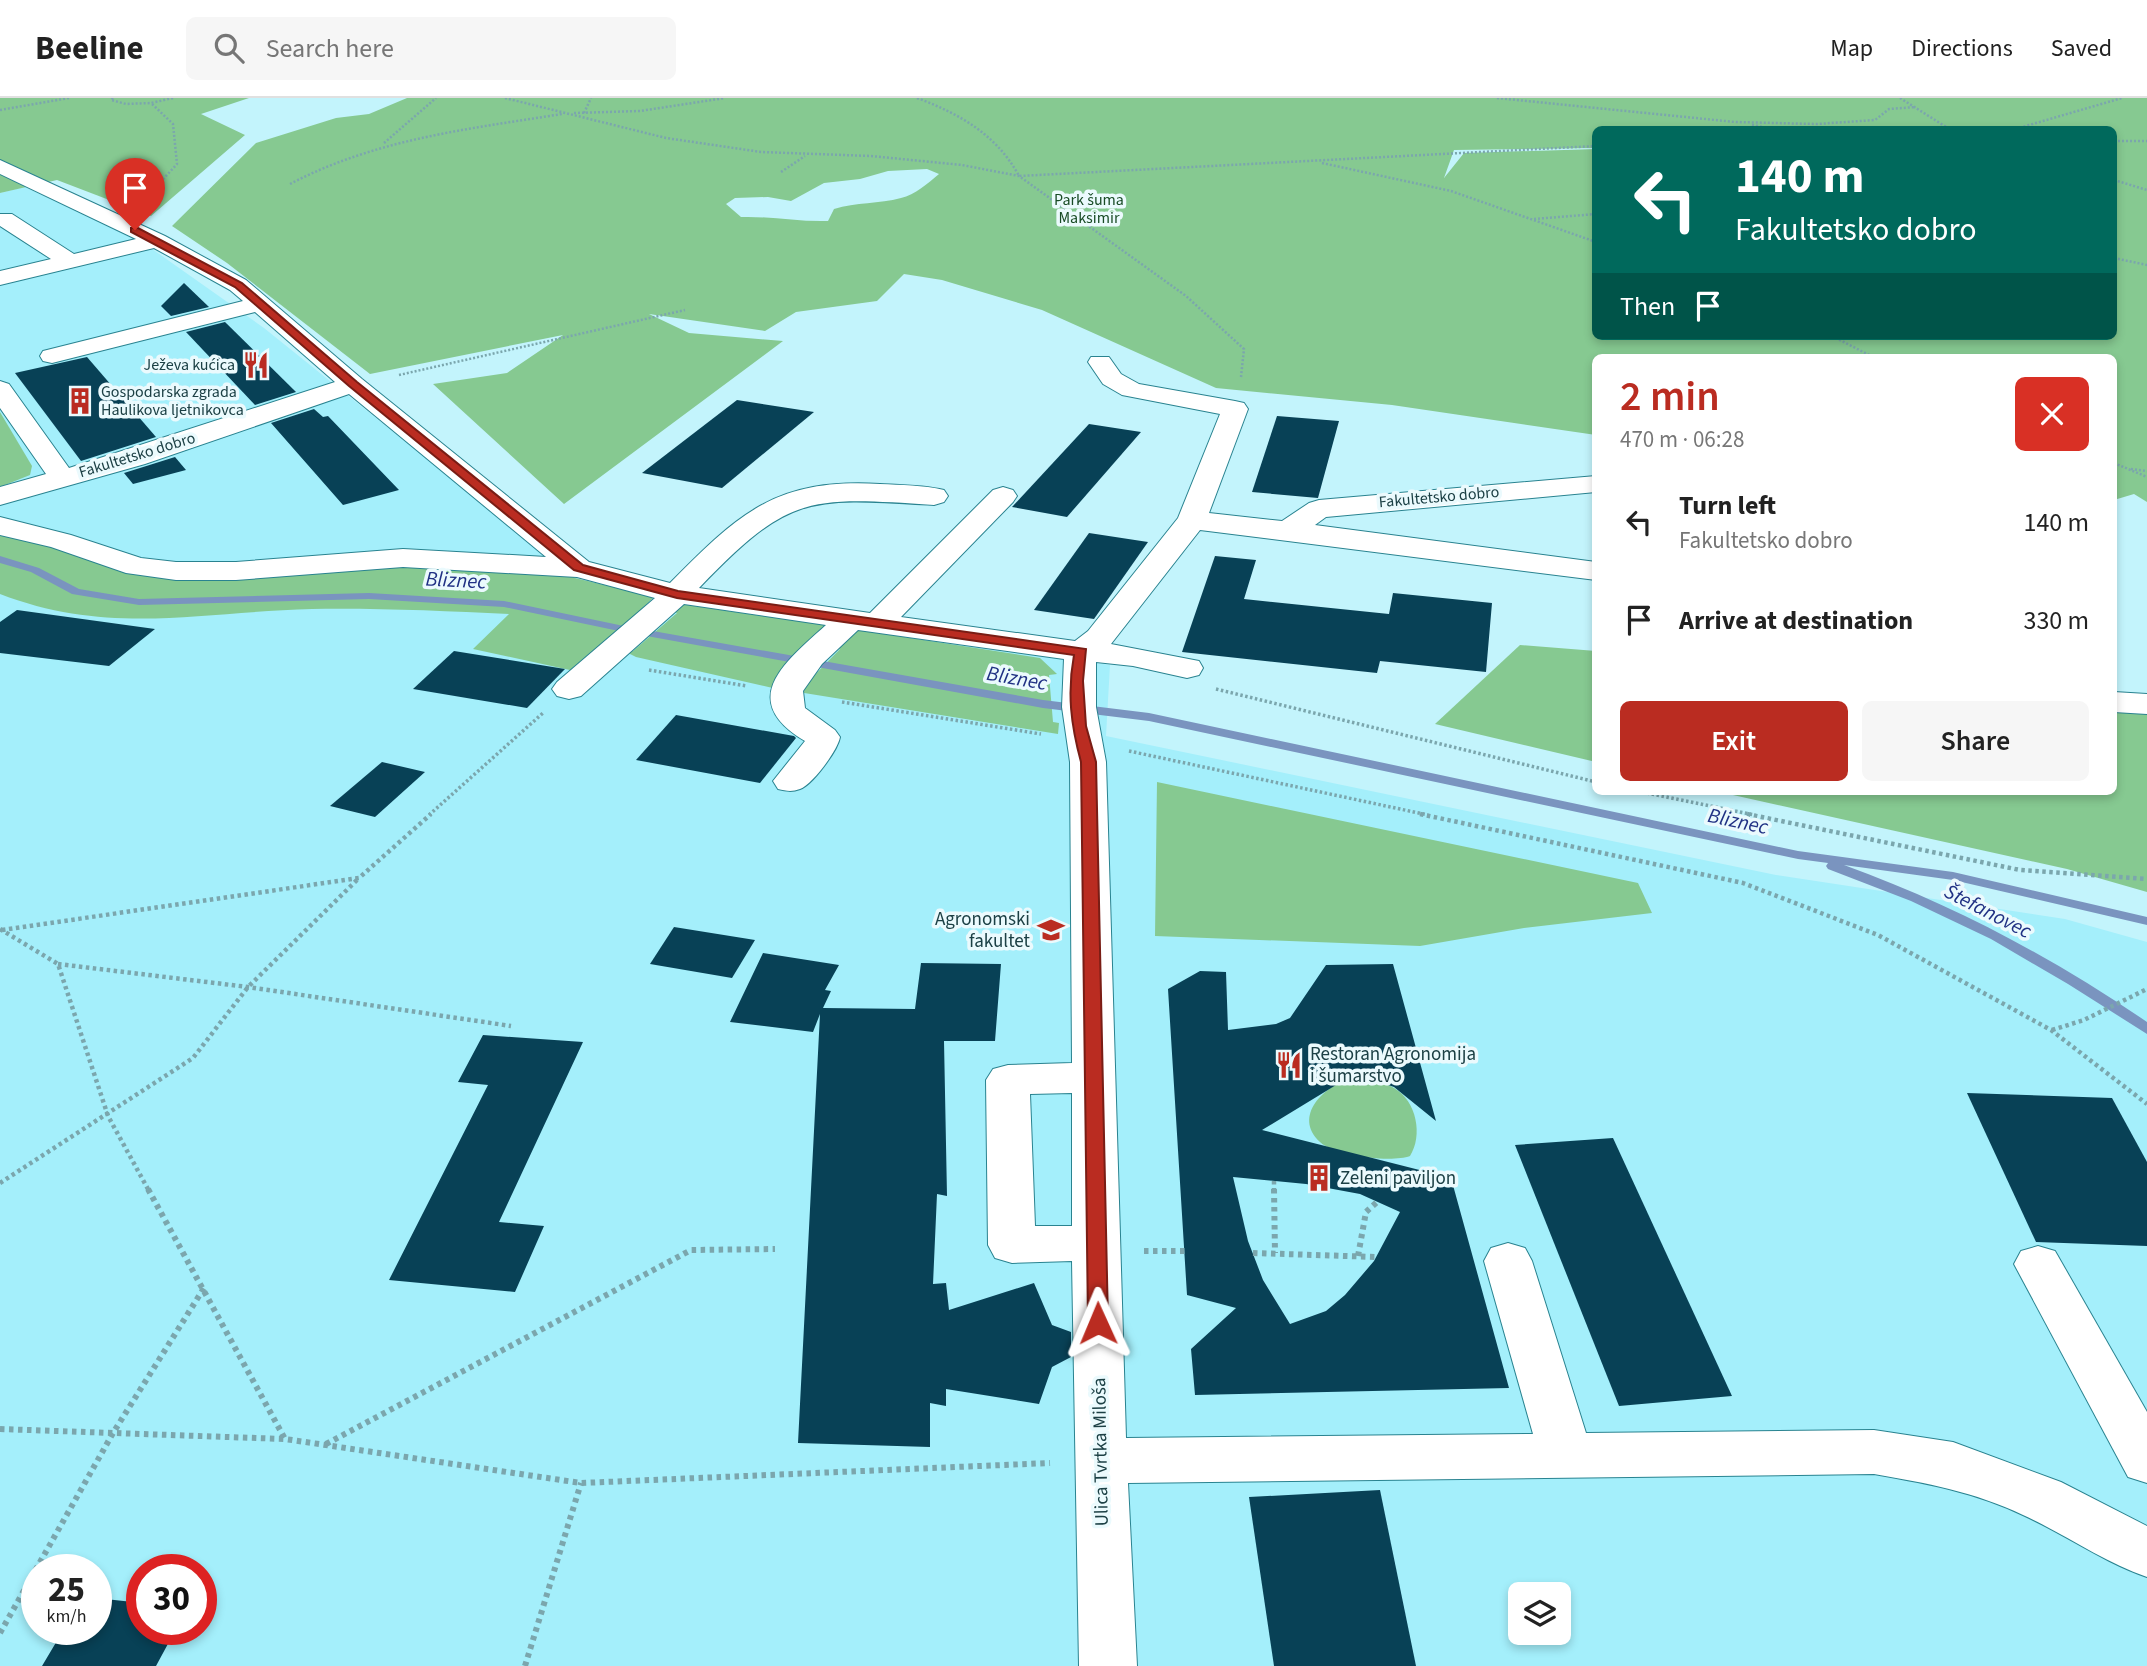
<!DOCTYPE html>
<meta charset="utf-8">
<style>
:root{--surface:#fff;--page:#f6f6f6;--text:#222;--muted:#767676;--line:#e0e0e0;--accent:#ba2c21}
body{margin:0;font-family:"Source Sans 3",sans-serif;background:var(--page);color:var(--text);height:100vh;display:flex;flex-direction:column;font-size:26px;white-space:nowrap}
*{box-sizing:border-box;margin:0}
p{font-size:23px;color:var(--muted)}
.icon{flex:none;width:38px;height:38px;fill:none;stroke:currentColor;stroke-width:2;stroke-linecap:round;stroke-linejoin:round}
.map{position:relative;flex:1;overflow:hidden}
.drawer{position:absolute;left:1592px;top:256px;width:525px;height:441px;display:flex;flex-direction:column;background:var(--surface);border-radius:10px;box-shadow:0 4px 10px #0003}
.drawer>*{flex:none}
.top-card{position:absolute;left:1592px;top:28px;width:525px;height:214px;border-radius:10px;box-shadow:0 4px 10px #0003;background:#00695c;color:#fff;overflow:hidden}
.buttons{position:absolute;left:1508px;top:1484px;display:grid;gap:14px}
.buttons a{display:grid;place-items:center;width:63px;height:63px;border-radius:10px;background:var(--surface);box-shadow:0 4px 10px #0003;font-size:35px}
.speed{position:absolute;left:21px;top:1456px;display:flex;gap:14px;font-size:35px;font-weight:700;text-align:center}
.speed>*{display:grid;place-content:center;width:91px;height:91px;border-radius:50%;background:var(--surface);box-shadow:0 4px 10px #0003;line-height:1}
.speed small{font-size:18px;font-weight:400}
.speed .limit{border:10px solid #d22;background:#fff;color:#111}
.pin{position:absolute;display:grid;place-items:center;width:60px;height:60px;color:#fff;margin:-72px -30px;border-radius:50% 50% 50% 0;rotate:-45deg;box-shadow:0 0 7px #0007}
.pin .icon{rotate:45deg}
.me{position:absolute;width:77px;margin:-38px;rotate:359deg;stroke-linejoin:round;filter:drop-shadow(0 0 5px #0008)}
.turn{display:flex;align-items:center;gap:24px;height:147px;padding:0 28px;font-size:32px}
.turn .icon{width:91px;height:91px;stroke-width:2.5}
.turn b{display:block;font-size:49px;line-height:60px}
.then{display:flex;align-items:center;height:66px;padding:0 28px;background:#0003;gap:14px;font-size:26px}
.round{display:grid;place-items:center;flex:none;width:74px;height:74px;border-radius:10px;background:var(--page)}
.headline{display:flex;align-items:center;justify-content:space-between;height:119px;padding:0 28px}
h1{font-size:42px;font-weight:600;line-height:52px;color:var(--accent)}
.cta{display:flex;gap:14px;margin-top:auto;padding:14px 28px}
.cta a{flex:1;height:80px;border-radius:10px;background:var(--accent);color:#fff;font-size:28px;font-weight:600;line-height:80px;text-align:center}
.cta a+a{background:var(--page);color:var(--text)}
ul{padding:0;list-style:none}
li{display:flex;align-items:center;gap:21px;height:98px;padding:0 28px}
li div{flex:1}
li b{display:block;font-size:26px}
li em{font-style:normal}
header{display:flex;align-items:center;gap:42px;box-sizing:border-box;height:98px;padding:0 35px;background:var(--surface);border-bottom:2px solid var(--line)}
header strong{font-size:33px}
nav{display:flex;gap:38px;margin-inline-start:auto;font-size:24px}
.search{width:490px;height:63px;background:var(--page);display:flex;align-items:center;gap:18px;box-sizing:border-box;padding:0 24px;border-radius:10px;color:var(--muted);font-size:26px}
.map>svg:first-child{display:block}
</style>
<header>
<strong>Beeline</strong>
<div class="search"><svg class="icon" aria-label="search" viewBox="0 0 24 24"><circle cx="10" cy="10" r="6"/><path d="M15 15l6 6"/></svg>Search here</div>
<nav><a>Map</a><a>Directions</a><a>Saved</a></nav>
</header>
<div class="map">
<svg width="2147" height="1568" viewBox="0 0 2147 1568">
<rect width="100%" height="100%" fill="#c3f4fc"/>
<path fill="#a4effb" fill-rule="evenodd" d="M25,89L138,141L264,230L575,480L694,508L1110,567L1106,638L1776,777L2065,821L2147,844V1568H0V95ZM37,1472H96V1531H37ZM142,1472H201V1531H142ZM1521,1496H1559V1535H1521Z"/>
<g fill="#86c991" fill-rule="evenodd">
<path d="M0,0H249L201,16L245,37L151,118L57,82L0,95Z"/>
<path d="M407,0H2147V404L2134,396L2114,402V259H1596V337L1392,307L1216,290L1042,212L942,182L904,176L877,203L796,214L765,233L649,216L689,235L783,243L564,406L433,286L507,275L563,237L370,276L227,165L172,128L256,45L336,20L369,16ZM1596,32H2114V238H1596V51L1464,55L1444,80L1454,52L1596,50ZM927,71L939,76C928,85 915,97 901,100C879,106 856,104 834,111L828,123C798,124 771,118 741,119L726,106L735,100L768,99L791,103L824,85L860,81L888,73Z"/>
<path d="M0,314L32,368L30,377L0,389Z"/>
<path d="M0,432L131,472L373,463L568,475L575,480L654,499L579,574L473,551L509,516C444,513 377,510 312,511C200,514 109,538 0,496Z"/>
<path d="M681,505L694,508L832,528L777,591L636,559L626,554L633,553L677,515L671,513Z"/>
<path d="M852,531L1040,560L1057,576L1049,577L1053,624L1059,625L1058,636L798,594L840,551L833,549Z"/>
<path d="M1520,547L1596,553V664L1435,626Z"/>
<path d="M2114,601L2147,610V794L2067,771L1715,693H2114Z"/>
<path d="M1157,684L1638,785L1652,815L1524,830L1420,848L1155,838Z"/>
<path d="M1351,981C1366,982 1381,982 1394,990C1417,1003 1423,1038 1410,1058C1391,1065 1335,1058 1320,1044C1292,1018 1325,987 1351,981Z"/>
</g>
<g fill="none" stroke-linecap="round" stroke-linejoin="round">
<path fill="#7a94bf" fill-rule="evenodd" d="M0,458L39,470L79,491L139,501L369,495L504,503L619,527L1043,602L1149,615L1798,753L1953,774L2147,819V827L1953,782L1844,767C1952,806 2052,859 2147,924V936L2068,886L1991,841L1911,803L1828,771L1826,768L1828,765L1798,761L1149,623L1043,610L619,533L504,509L369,501L139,507L72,496L31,474L0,465Z"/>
</g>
<g fill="#084156" fill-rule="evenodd">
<path d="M184,185L209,209L171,218L161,208Z"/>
<path d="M225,224L296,294L255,307L186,234Z"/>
<path d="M87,259L156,339L81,363L15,275Z"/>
<path d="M737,302L814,314L722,390L642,375Z"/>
<path d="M314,311L323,319L328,318L399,392L343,407L271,325Z"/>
<path d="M1277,318L1339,323L1318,400L1252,394Z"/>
<path d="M1089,326L1141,334L1067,419L1012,409Z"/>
<path d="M175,359L186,372L133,386L124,375Z"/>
<path d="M1089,435L1148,444L1094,521L1034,512Z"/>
<path d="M1215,458L1256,462L1244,501L1389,516L1393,495L1492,505L1486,574L1380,563L1377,575L1182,554Z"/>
<path d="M17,512L155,531L109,568L0,555V524Z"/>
<path d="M454,553L565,571L527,610L413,591Z"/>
<path d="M676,617L794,638L796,640L760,685L636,662Z"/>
<path d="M382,664L425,674L375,719L330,708Z"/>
<path d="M674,829L755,842L732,880L650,866Z"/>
<path d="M763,855L839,867L825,892L831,893L823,910L915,911L921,865L1001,866L995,943H944L947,1098L937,1096L933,1186L946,1185L949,1212L1034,1185L1052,1227L1071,1234V1259L1052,1269L1039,1306L946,1291V1308L930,1305V1349L798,1345L820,916L813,934L730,924Z"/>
<path d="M1393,866L1436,1023L1394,989L1377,983L1351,981L1341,984L1262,1032L1451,1080L1509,1290L1195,1297L1191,1251L1236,1210L1187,1197L1168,891L1200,873L1226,874L1228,932L1276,926L1290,920L1326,867ZM1233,1079L1306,1086L1360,1096L1400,1114L1374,1163L1345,1197L1326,1213L1290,1226L1263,1182L1248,1143Z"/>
<path d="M483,937L583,944L499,1124L544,1128L515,1194L389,1182L488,987L458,984Z"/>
<path d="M1967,995L2112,1000L2147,1064V1148L2036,1144Z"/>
<path d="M1613,1040L1732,1298L1619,1308L1515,1047Z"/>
<path d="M1380,1392L1416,1568H1274L1249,1399Z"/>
<path d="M96,1500L142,1505V1531H176L156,1568H42L64,1531H96Z"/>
</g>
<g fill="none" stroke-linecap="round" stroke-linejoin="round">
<defs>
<g id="minor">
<path d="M0,62L165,138L246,182L362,281L589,464L670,485C739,415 776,380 880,386C901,387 923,387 944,392L948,398L944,404L934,407C808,399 789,396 699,490L870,515L993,392L1003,389L1013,392L1017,398L1013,404L901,519L1075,543L1088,533L1178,420L1220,316L1122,297L1103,286L1088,264L1091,259H1109L1121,276L1139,286L1235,303L1244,305L1248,311L1209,415L1282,423L1309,405L1319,402L1596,378V394L1326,419L1315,427L1596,464V482L1200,432L1111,546L1199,563L1203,570L1199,577L1187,580L1133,568L1096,564V609L1106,664L1126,1340L1533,1336L1484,1163L1491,1150L1508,1145L1525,1150L1532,1163L1586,1335L1874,1332L1953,1344L2061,1384L2147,1428V1479C2103,1464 2065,1436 2023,1417C1975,1394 1926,1385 1874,1376L1128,1385L1137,1568H1079L1072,1163L1012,1165L995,1160L988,1147L986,982L993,971L1008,967L1072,965L1070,664L1062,609L1064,561L858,532L822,566L803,593L805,610L835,632L840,639C838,652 812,687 800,691C792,694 786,693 778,691L773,683L805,643C736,602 785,564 826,527L684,506L581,598L569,601L557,598L552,591L557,584L655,500L577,479L403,469L236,482H176L126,475L51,449L0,437V419L71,437L141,460L176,464H236L403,451L546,459L349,296L145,366L0,407V389L46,376L0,310V283L9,286L69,370L335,284L255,214L52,265L43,263L40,258L43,253L243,203L230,192L154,150L0,187V173L51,161L0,128V116H12L74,156L136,141L0,76ZM1072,995V1128H1035L1030,996Z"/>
<path d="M2114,594L2147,596V616L2114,614Z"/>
<path d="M2038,1148L2055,1153L2147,1314V1385L2128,1379L2014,1166L2021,1153Z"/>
</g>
</defs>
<use href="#minor" stroke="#298390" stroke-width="2"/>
<g stroke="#7ba6ad" stroke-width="2.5" stroke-dasharray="2 2" stroke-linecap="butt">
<path d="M113,0L111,2L126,6L151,5"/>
<path d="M505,0L666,40L761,54L871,58L962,67L1019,78L1186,198L1244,251L1241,279"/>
<path d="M917,0C960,16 997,37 1019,78L1596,48"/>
<path d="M1497,0L1735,24L1817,26L1875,22L1889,11L1916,9"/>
<path d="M1900,0L1951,32"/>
<path d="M0,12L69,0"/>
<path d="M574,15L640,13L725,0"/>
<path d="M584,15L591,0"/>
<path d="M1752,27L1779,32"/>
<path d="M2012,32L2122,0"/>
<path d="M2114,43H2147"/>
<path d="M384,45L436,0"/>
<path d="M1322,65L1451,93L1596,144"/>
<path d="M781,74L805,58"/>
<path d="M2114,82L2147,92"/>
<path d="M290,86C376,41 468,31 562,16"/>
<path d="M144,102L177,66L173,26L151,5L173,0"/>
<path d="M1534,121L1596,116"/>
<path d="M2114,160L2147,167"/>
<path d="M1832,238L1873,259"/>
<path d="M399,277L685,212"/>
<path d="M2114,365L2147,379"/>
<path d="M2131,371L2147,373"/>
</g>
<g stroke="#7ba6ad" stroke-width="3.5" stroke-dasharray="2.5 2.5" stroke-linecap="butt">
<path d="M649,572L747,588"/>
<path d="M1216,591L1596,684"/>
<path d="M842,604L1041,636"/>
<path d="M1129,653L1428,717"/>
<path d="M1637,693L1755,717"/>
<path d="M429,717L543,615"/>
</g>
<g stroke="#7ba6ad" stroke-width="4.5" stroke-dasharray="3.5 3.5" stroke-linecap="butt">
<path d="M1420,716L1743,785L1878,837L2051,932L2147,1006"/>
<path d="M1747,716L2020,772L2147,781"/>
<path d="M0,831L58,866L108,1018L149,1093"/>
<path d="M2,832L359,780L431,716"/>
<path d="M58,866L248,889L511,928"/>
<path d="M2052,932L2084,922L2147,891"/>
<path d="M1274,1083V1093"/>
<path d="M0,1085L193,960L248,889L359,780"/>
</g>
<g stroke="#7ba6ad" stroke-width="6" stroke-dasharray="4.5 4.5" stroke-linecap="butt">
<path d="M148,1091L285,1341L581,1385L1050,1365"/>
<path d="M1274,1091L1275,1155"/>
<path d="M1144,1153H1185"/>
<path d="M1253,1155L1377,1159"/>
<path d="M1358,1158L1366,1114L1377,1104"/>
<path d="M0,1331L284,1341"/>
<path d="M326,1346L691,1152L775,1151"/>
<path d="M0,1535L113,1335L204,1190"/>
<path d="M525,1568L581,1385"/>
</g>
<use href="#minor" fill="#fff" fill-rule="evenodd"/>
</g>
<path fill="#ba2c21" stroke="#791d15" stroke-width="2" d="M131,130H138L242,185L357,284L583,467L678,493L1086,551L1083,583L1086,628L1096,664L1108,1225L1105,1230H1091L1088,1225L1081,664C1071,627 1067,595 1074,557L677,500L574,472L349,288L235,189L131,134Z"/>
<defs>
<symbol id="restaurant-bare" viewBox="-9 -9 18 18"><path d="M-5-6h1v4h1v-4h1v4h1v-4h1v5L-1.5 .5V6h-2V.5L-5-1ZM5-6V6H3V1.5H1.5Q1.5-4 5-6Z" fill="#ba2c21" stroke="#ebfafd" stroke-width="2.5" paint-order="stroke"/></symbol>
<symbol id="building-bare" viewBox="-9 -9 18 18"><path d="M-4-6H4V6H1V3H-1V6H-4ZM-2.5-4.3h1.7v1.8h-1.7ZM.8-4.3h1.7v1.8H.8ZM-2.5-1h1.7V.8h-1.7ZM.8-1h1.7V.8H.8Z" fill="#ba2c21" stroke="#ebfafd" stroke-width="2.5" paint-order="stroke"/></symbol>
<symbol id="university-bare" viewBox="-9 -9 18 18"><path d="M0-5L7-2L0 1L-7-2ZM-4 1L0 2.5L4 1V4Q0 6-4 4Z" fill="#ba2c21" stroke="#ebfafd" stroke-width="2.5" paint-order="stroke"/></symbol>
</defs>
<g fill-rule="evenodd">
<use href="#restaurant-bare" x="237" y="248" width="38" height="38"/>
<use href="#building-bare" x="61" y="284" width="38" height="38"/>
<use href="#university-bare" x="1032" y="813" width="38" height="38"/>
<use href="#restaurant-bare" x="1270" y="948" width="38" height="38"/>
<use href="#building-bare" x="1300" y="1061" width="38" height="38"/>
</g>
<g text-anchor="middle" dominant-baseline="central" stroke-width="7" stroke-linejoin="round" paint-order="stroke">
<g font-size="16" fill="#184b25" stroke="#ebfafd">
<text x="1089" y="102">Park šuma<tspan x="1089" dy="18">Maksimir</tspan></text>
</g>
<g font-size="16" fill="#1c4045" stroke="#ebfafd" text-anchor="end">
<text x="235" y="267">Ježeva kućica</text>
<text x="101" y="294" text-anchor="start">Gospodarska zgrada<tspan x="101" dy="18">Haulikova ljetnikovca</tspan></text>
</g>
<g font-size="16" fill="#1c4045" stroke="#ebfafd">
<text transform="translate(137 357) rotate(-17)">Fakultetsko dobro</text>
<text transform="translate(1439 399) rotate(-5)">Fakultetsko dobro</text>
</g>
<g font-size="19" fill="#1c4045" stroke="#ebfafd" text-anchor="start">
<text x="1030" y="821" text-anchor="end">Agronomski<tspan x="1030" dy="22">fakultet</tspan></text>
<text x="1310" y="956">Restoran Agronomija<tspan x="1310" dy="22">i šumarstvo</tspan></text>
<text x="1340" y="1080">Zeleni paviljon</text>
</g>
<g font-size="19" fill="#1c4045" stroke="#ebfafd">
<text transform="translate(1101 1354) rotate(-91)">Ulica Tvrtka Miloša</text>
</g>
<g font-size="21" font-style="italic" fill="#203184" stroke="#ebfafd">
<text transform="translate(456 482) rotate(3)">Bliznec</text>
<text transform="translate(1017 580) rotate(10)">Bliznec</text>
<text transform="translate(1738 723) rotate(12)">Bliznec</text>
<text transform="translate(1988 813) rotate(27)">Štefanovec</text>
</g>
</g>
</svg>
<div class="buttons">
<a><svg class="icon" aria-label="layers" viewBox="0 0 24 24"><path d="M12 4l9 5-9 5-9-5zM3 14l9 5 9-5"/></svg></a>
</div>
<div class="speed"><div>25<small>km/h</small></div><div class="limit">30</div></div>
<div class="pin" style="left:135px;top:132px;background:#d93025"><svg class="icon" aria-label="arrive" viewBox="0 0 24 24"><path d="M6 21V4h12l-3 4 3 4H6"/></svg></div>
<svg class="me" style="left:1098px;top:1225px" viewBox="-20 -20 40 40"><path d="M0-17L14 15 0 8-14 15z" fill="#ba2c21" stroke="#fff" stroke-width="4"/></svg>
<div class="top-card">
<div class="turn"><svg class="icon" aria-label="left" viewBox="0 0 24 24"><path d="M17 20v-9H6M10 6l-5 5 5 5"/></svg><div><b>140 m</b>Fakultetsko dobro</div></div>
<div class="then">Then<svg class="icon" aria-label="arrive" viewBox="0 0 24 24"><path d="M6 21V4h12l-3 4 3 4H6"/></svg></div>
</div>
<section class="drawer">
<div class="headline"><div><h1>2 min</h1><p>470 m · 06:28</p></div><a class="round" style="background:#d93025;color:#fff"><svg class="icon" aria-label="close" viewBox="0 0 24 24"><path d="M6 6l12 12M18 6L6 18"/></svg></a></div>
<ul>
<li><svg class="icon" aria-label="left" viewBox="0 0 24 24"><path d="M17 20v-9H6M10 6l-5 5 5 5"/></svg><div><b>Turn left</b><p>Fakultetsko dobro</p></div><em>140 m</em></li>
<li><svg class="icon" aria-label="arrive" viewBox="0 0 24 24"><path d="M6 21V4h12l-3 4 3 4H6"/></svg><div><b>Arrive at destination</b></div><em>330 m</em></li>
</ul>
<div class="cta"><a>Exit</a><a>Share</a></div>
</section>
</div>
